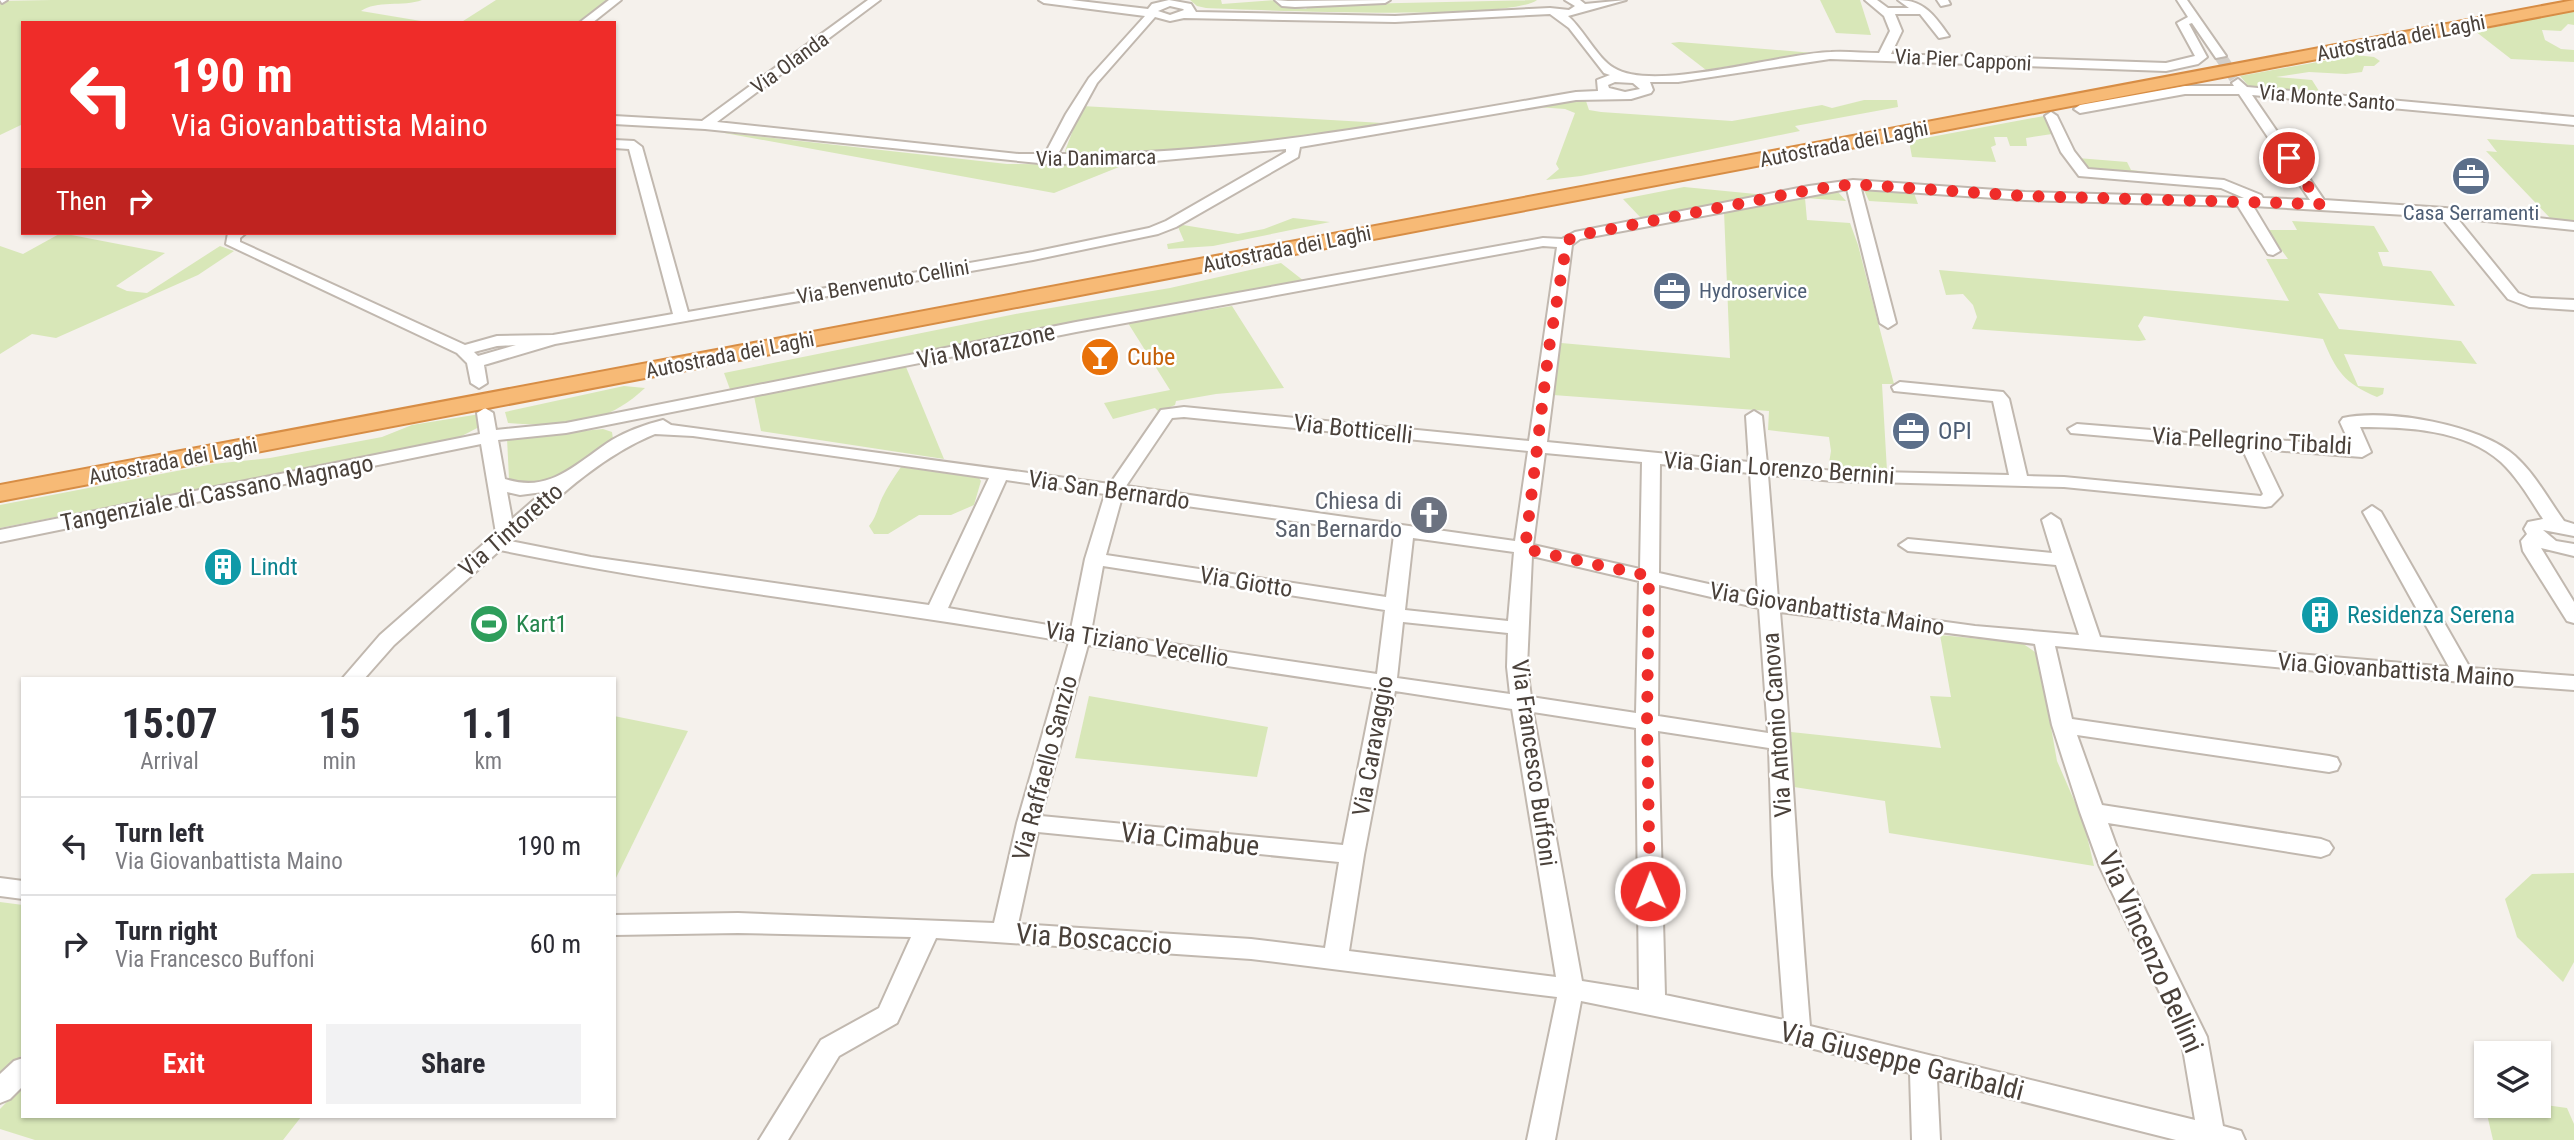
<!DOCTYPE html>
<style>
:root{--surface:#fff;--page:#f2f2f3;--text:#2b2b33;--muted:#7c7c81;--line:#e1e1e2;--accent:#ef2c29}
body{margin:0;font-family:"Roboto Condensed",sans-serif;background:var(--page);color:var(--text);height:100vh;display:flex;flex-direction:column;font-size:26px;white-space:nowrap}
*{box-sizing:border-box;margin:0}
p{font-size:23px;color:var(--muted)}
.icon{flex:none;width:38px;height:38px;fill:none;stroke:currentColor;stroke-width:2;stroke-linecap:round;stroke-linejoin:round}
.map{position:relative;flex:1;overflow:hidden}
.sheet{position:absolute;left:21px;top:677px;width:595px;height:441px;display:flex;flex-direction:column;background:var(--surface);border-radius:0px;box-shadow:0 2px 5px #0004}
.sheet>*{flex:none}
.top-card{position:absolute;left:21px;top:21px;width:595px;height:214px;border-radius:0px;box-shadow:0 2px 5px #0004;background:#ef2c29;color:#fff;overflow:hidden}
.buttons{position:absolute;left:2474px;top:1041px;display:grid;gap:14px}
.buttons a{display:grid;place-items:center;width:77px;height:77px;border-radius:0px;background:var(--surface);box-shadow:0 2px 5px #0004;font-size:35px}
.pin{position:absolute;display:grid;place-items:center;width:60px;height:60px;color:#fff;margin:-30px;border:4px solid #fff;border-radius:50%;box-shadow:0 2px 7px #0007}
.me{position:absolute;width:77px;margin:-38px;rotate:359deg;stroke-linejoin:round;filter:drop-shadow(0 0 5px #0008)}
.turn{display:flex;align-items:center;gap:24px;height:147px;padding:0 35px;font-size:32px}
.turn .icon{width:91px;height:91px;stroke-width:2.5}
.turn b{display:block;font-size:49px;line-height:60px}
.then{display:flex;align-items:center;height:66px;padding:0 35px;background:#0003;gap:14px;font-size:26px}
.eta{display:flex;justify-content:space-evenly;align-items:center;height:119px;text-align:center}
.eta b{font-size:42px;font-weight:700;line-height:49px}
.cta{display:flex;gap:14px;margin-top:auto;padding:14px 35px}
.cta a{flex:1;height:80px;border-radius:0px;background:var(--accent);color:#fff;font-size:28px;font-weight:700;line-height:80px;text-align:center}
.cta a+a{background:var(--page);color:var(--text)}
ul{padding:0;list-style:none}
li{display:flex;align-items:center;gap:21px;height:98px;padding:0 35px;border-top:2px solid var(--line)}
li div{flex:1}
li b{display:block;font-size:26px}
li em{font-style:normal}
.map>svg:first-child{display:block}
</style>
<div class="map">
<svg width="2574" height="1140" viewBox="0 0 2574 1140">
<rect width="100%" height="100%" fill="#f5f1ec"/>
<g fill="#d8e7b8">
<path d="M52,0H422C403,7 376,0 361,11L433,23H23V124L0,135V1Z"/>
<path d="M496,0H608L576,23H460Z"/>
<path d="M1190,0H1221L1222,4L1276,0L1279,5L1306,9L1310,5L1537,0C1510,21 1255,10 1206,8L1197,6Z"/>
<path d="M1820,0H1860L1871,35L1836,33Z"/>
<path d="M2574,11V25L2568,24L2561,31L2542,30L2545,40L2561,49L2574,50V62L2511,59L2475,31Z"/>
<path d="M1679,42L1814,53L1706,70L1671,43Z"/>
<path d="M2356,55L2374,57L2380,61L2374,66H2364L2362,72L2346,74L2309,72L2276,77L2312,80L2319,91C2295,88 2275,90 2251,89L2240,76Z"/>
<path d="M1585,98L1589,110L1601,112L1732,121L1822,105L1832,108L1864,100H1897L1898,107L1795,126L1800,131L1581,176L1546,180L1559,169L1556,164L1575,113L1565,109L1537,107Z"/>
<path d="M1082,106L1383,123L1255,145L1191,151L1067,155L1065,151Z"/>
<path d="M2044,116L2052,134L2026,138L2027,146H2010L2007,137H1994L1996,145L1991,147L1996,162L1912,157L1909,141Z"/>
<path d="M719,132L1007,164L1124,165L1054,193Z"/>
<path d="M2487,139L2574,145V221L2551,219L2486,151L2497,152Z"/>
<path d="M2065,157L2127,162L2131,170L2208,179L2080,175Z"/>
<path d="M1684,187L1766,195L1641,218L1623,199Z"/>
<path d="M1868,188L1914,193L1918,204L1869,201L1864,190Z"/>
<path d="M1827,191L1838,192L1846,201L1805,198L1807,220L1850,223L1858,245L1894,384H1882L1887,471L1828,469L1831,451L1829,437L1768,430L1769,411L1553,395L1561,343L1730,358L1724,211Z"/>
<path d="M1293,218L1330,222L1213,246L1168,249L1167,244L1184,241L1178,227L1183,225L1238,234L1264,229Z"/>
<path d="M2292,221L2374,226L2389,252H2378L2383,266L2431,271L2455,306L2318,293L2339,329L2461,341L2477,364L2344,354L2358,386L2384,388L2383,394L2377,397C2344,383 2336,371 2323,339L2144,316L2138,326L2146,340L2139,341L1972,329L1977,317L1973,305L1963,294L1946,295L1939,270L2289,301L2266,259H2288L2267,230H2297Z"/>
<path d="M61,233L165,253L116,286L127,291L147,293L220,246L234,251L198,275L56,338L32,334L0,354V246L23,254Z"/>
<path d="M1281,263L1304,281L1045,328L731,392L724,373L1021,313L1170,288Z"/>
<path d="M1232,306L1284,388L1216,394L1176,401L1175,405L1159,412L1155,408L1113,419L1104,403L1170,390L1128,323Z"/>
<path d="M906,367L944,459L761,431L754,396Z"/>
<path d="M624,386L645,388C602,428 562,427 508,423L505,412Z"/>
<path d="M480,414L481,426L458,438L0,528V505L213,464L270,458L382,437L412,425Z"/>
<path d="M603,429L612,432L613,439C587,470 549,490 509,479L507,438Z"/>
<path d="M901,467L979,478L981,481L974,505L951,515H919L888,534H874L869,526C877,516 877,509 882,498C887,487 894,477 901,467Z"/>
<path d="M1940,635L2022,643L2038,654L2057,761L2084,823L2094,866L1889,833L1885,801L1794,787L1791,732L1941,748L1930,696L1951,697Z"/>
<path d="M1089,696L1268,727L1257,777L1075,758Z"/>
<path d="M614,716L688,731L614,882Z"/>
<path d="M2574,873V962L2563,982L2517,937L2505,899L2532,874Z"/>
<path d="M0,902L23,905V1054L0,1076Z"/>
<path d="M23,1085V1116L301,1117L283,1140H35L0,1129V1109Z"/>
<path d="M2539,1104L2567,1108L2574,1124V1140H2493L2486,1110L2492,1106Z"/>
</g>
<g fill="none" stroke-linecap="round" stroke-linejoin="round">
<path stroke="#d3cec8" stroke-width="12" stroke-dasharray="12 6" stroke-linecap="butt" d="M2220,56L2235,78"/>
<defs>
<g id="minor">
<path d="M0,0H7L2,3Z"/>
<path d="M609,0H621L592,23H579Z"/>
<path d="M868,0H880L717,122L1019,154H1045L1066,114L1089,78L1145,16L1044,3L1039,0H1071L1148,9L1152,4L1169,0L1191,4L1196,12L1395,16L1550,8L1569,10L1575,6L1565,0H1580L1585,4L1626,0L1568,16C1584,30 1597,58 1614,68C1654,93 1781,53 1831,52C1847,51 1864,53 1879,53L1890,31L1884,16L1865,0H1877L1888,8H1909L1898,0C1924,0 1935,16 1949,36L1939,38L1920,14H1895L1902,31L1891,54L2166,63L2195,56L2177,23L2188,17L2177,0H2187L2226,56L2216,58L2192,23L2189,24L2207,57L2198,64L2166,71L1830,59L1678,82H1650L1653,90L1651,93L1631,99L1576,100L1300,147L1298,157L1176,227L1158,234L1033,260L555,344L484,365L487,383L479,388L471,383L467,363L457,353L226,244L228,233H246L240,238V242L465,345L497,336L553,335L673,314L629,149L614,148V140L634,141L642,147L688,312L1033,252L1149,228L1166,221L1286,152V149L1132,163L1049,164L705,129L614,124V116L702,121ZM1170,6L1183,9L1184,10L1170,15L1158,11ZM1550,14L1569,28L1604,73L1610,75L1597,80L1598,91L1576,92C1404,121 1233,156 1058,154L1097,83L1155,17L1170,21L1184,18L1395,22ZM1615,82L1633,83L1640,89L1625,92L1609,88L1608,85ZM516,345L478,356L474,352L497,346Z"/>
<path d="M1275,0L1288,1L1390,0L1385,3L1295,7L1282,6Z"/>
<path d="M1937,0H1948L1950,4L1941,6Z"/>
<path d="M2238,79L2247,87L2574,117V125L2252,95L2324,200L2445,208L2574,222V230L2457,218L2518,293L2531,298L2574,300V310L2529,307L2508,299L2441,217L2253,206L2280,251L2273,255L2268,254L2238,206L2025,200L1861,189L1896,323L1888,328L1880,323L1847,189L1580,239L1572,245L1547,442L1749,462L1746,416L1754,411L1762,416L1767,464L1834,471L2009,475L1993,401L1894,391L1892,387L1900,382L2003,392L2009,399L2027,476L2064,477L2261,496L2263,494L2242,448L2071,433L2068,429L2077,424L2351,446L2340,422L2343,418C2386,408 2482,425 2515,456C2535,474 2548,499 2564,521L2574,524V536L2543,530L2556,541L2574,544V556L2541,548L2574,602V623L2567,621L2523,551L2521,541L2527,534L2524,529L2528,522L2543,519C2530,499 2518,478 2501,462C2464,429 2406,427 2360,427L2371,452L2362,457L2260,449L2282,495L2271,506L2265,507L2064,487L1834,481L1768,475L1778,599L1975,626L2079,635L2056,565L1908,551L1899,545L1908,539L2052,553L2042,520L2051,514L2060,520L2100,637L2449,667L2363,512L2372,506L2381,512L2470,668L2574,676V690L2317,671L2055,646L2072,719L2329,756L2337,758L2340,764L2337,770L2329,772L2077,735L2102,805L2321,839L2329,842L2333,848L2329,854L2321,857L2108,823L2124,867L2207,1037L2223,1126L2241,1131L2245,1140H2176L1937,1080L1940,1140H1912L1910,1073L1798,1045L1581,1001L1555,1140H1527L1557,997L1251,959L936,938L897,1023L839,1056L788,1140H759L821,1040L879,1008L911,937L738,933L614,935V915L738,913L994,923L1017,823L1069,642C879,608 688,589 500,550L394,645L364,679H342L380,635L496,533L481,444L0,542V530L480,434L477,413L485,408L493,413L496,430L566,423L1076,322L1543,238L1562,239L1575,232L1809,186L1853,180L2025,192L2244,198L2221,188L2079,176L2061,152L2045,116L2051,112L2057,116L2074,151L2088,169L2224,180L2261,195L2263,198L2310,200L2239,94H2185L2080,113L2074,109L2080,105L2185,86H2234L2232,83ZM1543,246L1557,247L1529,441L1184,407L1161,410L1110,484L671,425L663,420C647,424 627,431 612,440C576,463 551,494 505,479L498,440L566,433L1076,332ZM1184,417L1528,451L1515,541L1126,486L1172,418ZM655,434L693,436L989,478L929,605L591,557L510,541C555,500 599,457 655,434ZM1545,453L1642,462L1640,569L1533,545ZM1660,464L1750,473L1758,595L1659,573ZM1006,480L1105,494L1085,559L1071,629L948,608ZM507,492L520,495L543,492L512,519ZM1122,497L1394,535L1386,597L1106,555ZM1413,538L1514,552L1508,621L1405,610ZM1532,556L1639,581L1636,713L1531,697L1527,667ZM1103,566L1385,610L1377,674L1091,632ZM1659,585L1759,608L1768,733L1658,716ZM1780,612L2035,644L2052,725L2080,812L2100,867L2181,1037L2195,1120L1810,1026C1798,888 1792,750 1780,612ZM1403,622L1508,633L1507,667L1510,694L1397,678ZM1088,645L1374,688L1343,845L1041,816ZM1395,691L1512,709L1556,977L1349,951L1364,855ZM1533,712L1636,728L1639,990L1582,981ZM1658,731L1769,748L1773,875L1784,1020L1665,995ZM1038,832L1339,862L1325,948L1251,939L1018,924Z"/>
<path d="M0,878L23,881V899L0,896Z"/>
<path d="M23,1058V1086L10,1099L0,1103V1074L14,1061Z"/>
</g>
<path id="highway" d="M2574,0V10L0,501V485Z"/>
</defs>
<use href="#minor" stroke="#c1b8af" stroke-width="4"/>
<use href="#highway" stroke="#d78d45" stroke-width="4"/>
<use href="#minor" fill="#fff" fill-rule="evenodd"/>
<use href="#highway" fill="#f7ba76" fill-rule="evenodd"/>
</g>
<g fill="none" stroke-linecap="round" stroke-linejoin="round">
<path stroke="#ef2c29" stroke-width="12" stroke-dasharray="0 21.6" d="M1650,891L1647,723L1649,576L1525,549L1549,348L1567,241L1575,236L1809,190L1853,184L2025,196L2320,204L2289,158"/>
</g>
<defs>
<symbol id="office-disc" viewBox="-11 -11 22 22"><circle r="9.5" fill="#5c6f8a" stroke="#fff"/><path d="M-6-3h4V-5.5h4V-3h4V5H-6ZM-1-4.5V-3h2v-1.5ZM-6 0V1H6V0Z" fill="#fff"/></symbol>
<symbol id="bar-disc" viewBox="-11 -11 22 22"><circle r="9.5" fill="#e8710a" stroke="#fff"/><path d="M-6-5H6L.8 .8V4.5H3.5V6h-7V4.5H-.8V.8Z" fill="#fff"/></symbol>
<symbol id="church-disc" viewBox="-11 -11 22 22"><circle r="9.5" fill="#6b7280" stroke="#fff"/><path d="M-1.2-6h2.4v3.5h3.3v2.4h-3.3V6h-2.4V-.1h-3.3v-2.4h3.3Z" fill="#fff"/></symbol>
<symbol id="building-disc" viewBox="-11 -11 22 22"><circle r="9.5" fill="#0f9aa8" stroke="#fff"/><path d="M-4-6H4V6H1V3H-1V6H-4ZM-2.5-4.3h1.7v1.8h-1.7ZM.8-4.3h1.7v1.8H.8ZM-2.5-1h1.7V.8h-1.7ZM.8-1h1.7V.8H.8Z" fill="#fff"/></symbol>
<symbol id="stadium-disc" viewBox="-11 -11 22 22"><circle r="9.5" fill="#2e9e5b" stroke="#fff"/><path d="M0-5a6.5 5 0 1 0 0 10a6.5 5 0 1 0 0-10ZM-3.5-1.8h7v3.6h-7Z" fill="#fff"/></symbol>
</defs>
<g fill-rule="evenodd">
<use href="#office-disc" x="2449" y="154" width="44" height="44"/>
<use href="#office-disc" x="1650" y="269" width="44" height="44"/>
<use href="#bar-disc" x="1078" y="335" width="44" height="44"/>
<use href="#office-disc" x="1889" y="409" width="44" height="44"/>
<use href="#church-disc" x="1407" y="493" width="44" height="44"/>
<use href="#building-disc" x="201" y="545" width="44" height="44"/>
<use href="#building-disc" x="2298" y="593" width="44" height="44"/>
<use href="#stadium-disc" x="467" y="602" width="44" height="44"/>
</g>
<g text-anchor="middle" dominant-baseline="central" stroke-width="5" stroke-linejoin="round" paint-order="stroke">
<g font-size="21" fill="#4a413a" stroke="#fff">
<text transform="translate(2401 38) rotate(-11)">Autostrada dei Laghi</text>
<text transform="translate(1963 60) rotate(3)">Via Pier Capponi</text>
<text transform="translate(790 63) rotate(-36)">Via Olanda</text>
<text transform="translate(2327 98) rotate(5)">Via Monte Santo</text>
<text transform="translate(1844 144) rotate(-11)">Autostrada dei Laghi</text>
<text transform="translate(1096 158) rotate(-1)">Via Danimarca</text>
<text transform="translate(1287 249) rotate(-11)">Autostrada dei Laghi</text>
<text transform="translate(883 282) rotate(-10)">Via Benvenuto Cellini</text>
<text transform="translate(730 355) rotate(-11)">Autostrada dei Laghi</text>
<text transform="translate(173 461) rotate(-11)">Autostrada dei Laghi</text>
</g>
<g font-size="21" fill="#4e5e75" stroke="#fff">
<text x="2471" y="213">Casa Serramenti</text>
<text x="1699" y="291" text-anchor="start">Hydroservice</text>
</g>
<g font-size="24" fill="#4a413a" stroke="#fff">
<text transform="translate(986 346) rotate(-12)">Via Morazzone</text>
<text transform="translate(1353 429) rotate(6)">Via Botticelli</text>
<text transform="translate(2252 441) rotate(3)">Via Pellegrino Tibaldi</text>
<text transform="translate(1779 468) rotate(4)">Via Gian Lorenzo Bernini</text>
<text transform="translate(1109 490) rotate(8)">Via San Bernardo</text>
<text transform="translate(217 493) rotate(-11)">Tangenziale di Cassano Magnago</text>
<text transform="translate(511 530) rotate(-41)">Via Tintoretto</text>
<text transform="translate(1246 582) rotate(9)">Via Giotto</text>
<text transform="translate(1827 609) rotate(9)">Via Giovanbattista Maino</text>
<text transform="translate(1137 644) rotate(9)">Via Tiziano Vecellio</text>
<text transform="translate(2396 670) rotate(4)">Via Giovanbattista Maino</text>
<text transform="translate(1777 725) rotate(-94)">Via Antonio Canova</text>
<text transform="translate(1373 746) rotate(-80)">Via Caravaggio</text>
<text transform="translate(1534 763) rotate(82)">Via Francesco Buffoni</text>
<text transform="translate(1045 768) rotate(-75)">Via Raffaello Sanzio</text>
</g>
<g font-size="24" fill="#c56008" stroke="#fff" text-anchor="start">
<text x="1127" y="357">Cube</text>
</g>
<g font-size="24" fill="#4e5e75" stroke="#fff" text-anchor="start">
<text x="1938" y="431">OPI</text>
</g>
<g font-size="24" fill="#5b616d" stroke="#fff" text-anchor="end">
<text x="1402" y="501">Chiesa di<tspan x="1402" dy="28">San Bernardo</tspan></text>
</g>
<g font-size="24" fill="#0d838f" stroke="#fff" text-anchor="start">
<text x="250" y="567">Lindt</text>
<text x="2347" y="615">Residenza Serena</text>
</g>
<g font-size="24" fill="#27864d" stroke="#fff" text-anchor="start">
<text x="516" y="624">Kart1</text>
</g>
<g font-size="28" fill="#4a413a" stroke="#fff">
<text transform="translate(1190 839) rotate(6)">Via Cimabue</text>
<text transform="translate(1094 939) rotate(4)">Via Boscaccio</text>
<text transform="translate(2151 952) rotate(66)">Via Vincenzo Bellini</text>
<text transform="translate(1902 1061) rotate(14)">Via Giuseppe Garibaldi</text>
</g>
</g>
</svg>
<div class="buttons">
<a><svg class="icon" aria-label="layers" viewBox="0 0 24 24"><path d="M12 4l9 5-9 5-9-5zM3 14l9 5 9-5"/></svg></a>
</div>
<div class="pin" style="left:2289px;top:158px;background:#d93025"><svg class="icon" aria-label="arrive" viewBox="0 0 24 24"><path d="M6 21V4h12l-3 4 3 4H6"/></svg></div>
<svg class="me" style="left:1650px;top:891px" viewBox="-20 -20 40 40"><circle r="17" fill="#ef2c29" stroke="#fff" stroke-width="3"/><path d="M0-11L8 9 0 5-8 9z" fill="#fff"/></svg>
<div class="top-card">
<div class="turn"><svg class="icon" aria-label="left" viewBox="0 0 24 24"><path d="M17 20v-9H6M10 6l-5 5 5 5"/></svg><div><b>190 m</b>Via Giovanbattista Maino</div></div>
<div class="then">Then<svg class="icon" aria-label="right" viewBox="0 0 24 24"><path d="M7 20v-9h11M14 6l5 5-5 5"/></svg></div>
</div>
<section class="sheet">
<div class="eta">
<div><b>15:07</b><p>Arrival</p></div>
<div><b>15</b><p>min</p></div>
<div><b>1.1</b><p>km</p></div>
</div>
<ul>
<li><svg class="icon" aria-label="left" viewBox="0 0 24 24"><path d="M17 20v-9H6M10 6l-5 5 5 5"/></svg><div><b>Turn left</b><p>Via Giovanbattista Maino</p></div><em>190 m</em></li>
<li><svg class="icon" aria-label="right" viewBox="0 0 24 24"><path d="M7 20v-9h11M14 6l5 5-5 5"/></svg><div><b>Turn right</b><p>Via Francesco Buffoni</p></div><em>60 m</em></li>
</ul>
<div class="cta"><a>Exit</a><a>Share</a></div>
</section>
</div>
